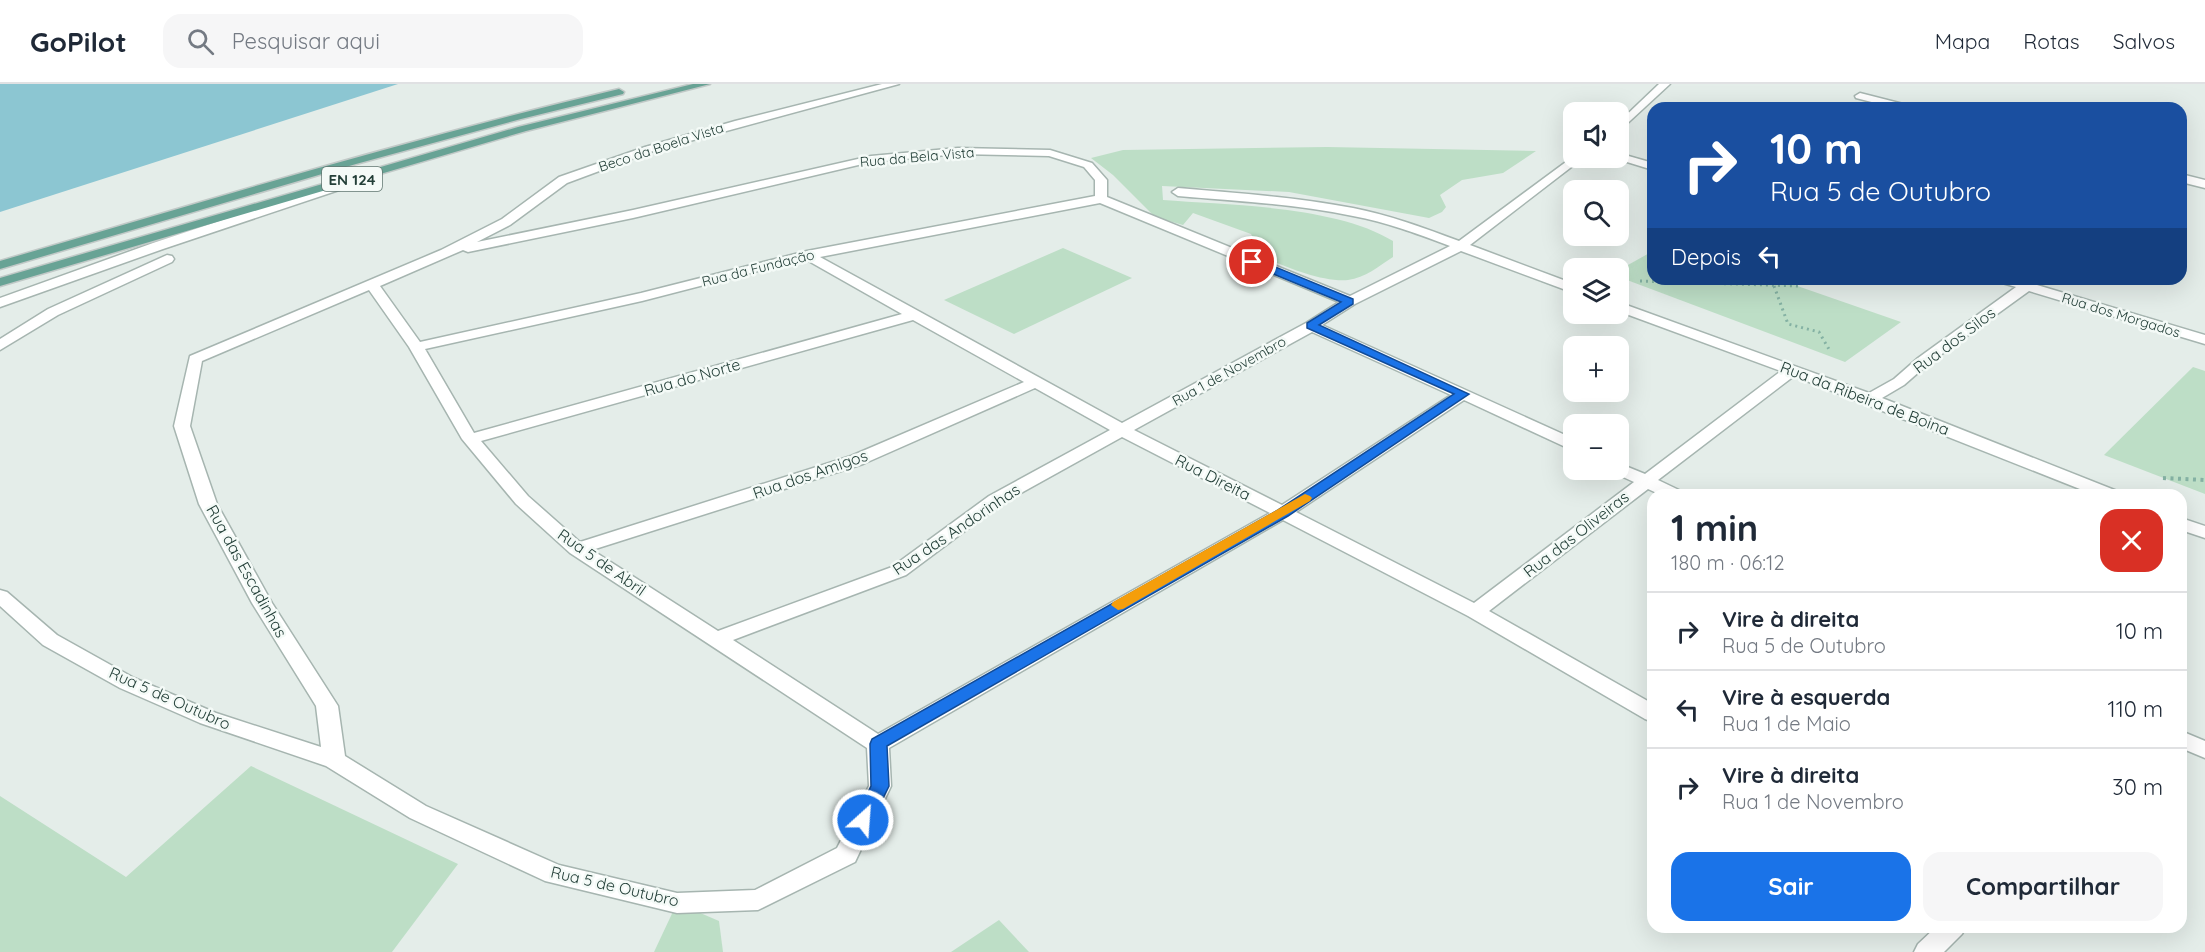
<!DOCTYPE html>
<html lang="pt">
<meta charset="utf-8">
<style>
:root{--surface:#fff;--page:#f6f6f7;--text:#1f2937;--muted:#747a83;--line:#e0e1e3;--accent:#1a73e8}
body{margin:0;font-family:Quicksand,sans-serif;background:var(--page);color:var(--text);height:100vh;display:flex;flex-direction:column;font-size:22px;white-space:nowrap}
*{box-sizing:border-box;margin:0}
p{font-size:20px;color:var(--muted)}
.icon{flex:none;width:33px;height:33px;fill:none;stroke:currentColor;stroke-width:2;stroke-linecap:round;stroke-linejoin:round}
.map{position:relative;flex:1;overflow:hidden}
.panel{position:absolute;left:1647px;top:405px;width:540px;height:444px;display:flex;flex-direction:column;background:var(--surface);border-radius:18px;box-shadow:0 6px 24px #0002}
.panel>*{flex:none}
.banner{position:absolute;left:1647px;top:18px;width:540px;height:183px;border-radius:18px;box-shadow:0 6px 24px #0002;background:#1a4fa0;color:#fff;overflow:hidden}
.fabs{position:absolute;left:1563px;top:18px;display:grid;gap:12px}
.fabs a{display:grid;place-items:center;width:66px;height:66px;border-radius:12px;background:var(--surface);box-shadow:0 6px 24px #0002;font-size:30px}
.pin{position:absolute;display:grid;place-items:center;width:51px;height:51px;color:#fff;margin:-26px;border:3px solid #fff;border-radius:50%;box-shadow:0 2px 6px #0007}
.me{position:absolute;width:66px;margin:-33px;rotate:26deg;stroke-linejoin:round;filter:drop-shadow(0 0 4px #0008)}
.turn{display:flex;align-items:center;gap:21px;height:126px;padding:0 24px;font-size:27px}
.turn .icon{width:78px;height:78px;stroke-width:2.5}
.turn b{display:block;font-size:42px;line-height:51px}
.then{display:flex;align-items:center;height:57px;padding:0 24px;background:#0003;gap:12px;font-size:22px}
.round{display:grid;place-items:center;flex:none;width:63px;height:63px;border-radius:18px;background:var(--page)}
.headline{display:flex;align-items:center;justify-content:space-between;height:102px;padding:0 24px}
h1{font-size:36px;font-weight:700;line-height:45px}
.action{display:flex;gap:12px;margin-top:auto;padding:12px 24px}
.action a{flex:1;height:69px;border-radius:18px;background:var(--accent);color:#fff;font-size:24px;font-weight:700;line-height:69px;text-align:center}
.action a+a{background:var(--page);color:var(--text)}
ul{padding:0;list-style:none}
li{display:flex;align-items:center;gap:18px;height:78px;padding:0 24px;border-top:2px solid var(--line)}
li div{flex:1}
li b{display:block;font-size:22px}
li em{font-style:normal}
header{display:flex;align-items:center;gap:36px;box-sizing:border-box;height:84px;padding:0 30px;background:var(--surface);border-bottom:2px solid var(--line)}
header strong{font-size:28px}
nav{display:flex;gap:33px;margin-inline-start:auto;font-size:21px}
.search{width:420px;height:54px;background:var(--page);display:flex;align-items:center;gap:15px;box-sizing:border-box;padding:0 21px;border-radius:18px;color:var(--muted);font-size:22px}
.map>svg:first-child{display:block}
</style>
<header>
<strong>GoPilot</strong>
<div class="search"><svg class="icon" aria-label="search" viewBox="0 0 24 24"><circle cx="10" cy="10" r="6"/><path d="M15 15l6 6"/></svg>Pesquisar aqui</div>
<nav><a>Mapa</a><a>Rotas</a><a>Salvos</a></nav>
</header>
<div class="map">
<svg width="2205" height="868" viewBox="0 0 2205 868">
<rect width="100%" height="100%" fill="#e4ede9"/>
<g fill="#bddec6">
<path d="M1327,63L1536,67L1503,89L1462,96L1440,111L1446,123L1442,128L1429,134L1289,108L1162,102L1163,116C1229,121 1337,122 1393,157V173C1379,182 1365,194 1348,196C1321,198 1287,183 1263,173L1251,150L1193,129L1183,141L1155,133L1113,91L1091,74L1123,66Z"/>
<path d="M1063,164L1132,194L1014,250L944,216Z"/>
<path d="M1653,167V195H1777L1901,238L1845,278L1619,193V186Z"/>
<path d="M2193,283L2205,287V410L2104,371Z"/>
<path d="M251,682L458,780L392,868H0V712L126,793Z"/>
<path d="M677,819L719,837L723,868H654Z"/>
<path d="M999,836L1029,868H951Z"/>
</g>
<path fill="#8cc6d2" d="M0,0H398L0,128Z"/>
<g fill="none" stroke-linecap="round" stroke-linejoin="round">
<defs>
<g id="minor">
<path d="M882,0H899L653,67L567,99L510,141L477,158L633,126L871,72L958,64L1050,66L1092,79L1107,96V113L1350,212L1450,162C1418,150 1386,138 1353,132C1295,120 1236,117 1178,112L1172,108L1178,104C1236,109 1295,113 1353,124C1389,131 1424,144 1459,157L1574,72L1583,74L1470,161L1574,200V209L1461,167L1355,220L1322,241L1574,355V367L1464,316L1296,428L1474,519L1634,398L1612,388L1610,386H1618V379L1645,390L1781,287L1618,227V218L1869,309L1894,295L1918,274L2016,203L1999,198L1997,195L2025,197L2037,195L2039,198L2037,201L2205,251V260L2029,207L1928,280L1904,301L1882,314L2117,407L2120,411H2095L1794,292L1658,396L1681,407L1684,411H1661L1648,405L1489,527L1653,620V638L1645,635L1468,532L1283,436L889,664L891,702L855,778L758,826L677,829L545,797L410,734L326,682L200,639L120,604L43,561L0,522V506L7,508L57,551L134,594L216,629L321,663L316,622L252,519L199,420L174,342L190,272L441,166L502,135L559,93L645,63L735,37ZM958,70L1049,72L1084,83L1095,96V112L807,167L641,209L420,258L380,202L463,166L468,168L633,134L871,78ZM1100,119L1339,218L1306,239L1122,339L820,173ZM805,175L902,230L474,349L425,265L642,217ZM369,206L409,263L462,355L516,420L570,469L867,664L869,702L837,764L755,806L677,809L559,781L426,722L345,672L338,622L272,519L217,420L190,342L202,277ZM913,236L1024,298L851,372L580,458L528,412L481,357ZM1312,248L1451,311L1282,421L1134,346ZM1035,304L1110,346L989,412L892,483L718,547L592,466L863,380ZM1122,353L1270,429L878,650L733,556L906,491L1001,420Z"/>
<path d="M1659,0H1670L1618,48V39Z"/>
<path d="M1860,9L1911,22L1912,24H1895L1856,14L1855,12Z"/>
<path d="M1618,69L1653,79V86L1614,74H1618Z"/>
<path d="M2181,90L2205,96V104L2181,98Z"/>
<path d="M356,92L362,96L360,99L163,165L0,223V214L153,159Z"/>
<path d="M167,171L172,172L174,175L172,178L58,231L0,266V255L48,225Z"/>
<path d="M2181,434L2205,442V454L2181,446Z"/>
<path d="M2181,647L2205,657V674L2181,664Z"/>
<path d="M1936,843H1966L1962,850L1944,868H1914L1918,860Z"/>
</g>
<g id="major">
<path d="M693,0H710L526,47L0,202V194L518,43Z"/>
<path d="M619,5L624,8L623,10L521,35L356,80L0,185V177C206,117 411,54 619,5Z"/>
</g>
</defs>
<use href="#minor" stroke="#a6b5b0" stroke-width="3"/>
<use href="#major" stroke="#c1c9c7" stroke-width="3"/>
<g stroke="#84b1a3" stroke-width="3" stroke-dasharray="2 4" stroke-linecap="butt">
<path d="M1640,197L1798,202"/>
<path d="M1774,202L1788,240L1819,248L1830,267"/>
</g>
<path stroke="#84b1a3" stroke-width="4" stroke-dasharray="3 4.5" stroke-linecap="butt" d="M2163,394L2205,396"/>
<use href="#minor" fill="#fff" fill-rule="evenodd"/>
<use href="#major" fill="#68a395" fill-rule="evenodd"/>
</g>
<path fill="#1a73e8" stroke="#114b97" stroke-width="1.5" d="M1249,175H1256L1353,215V220L1319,241L1469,310L1288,432L887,662L889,702L870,741L863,743L857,741L854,736L871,702L870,660L872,655L1278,426L1454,310L1307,244V239L1341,218L1249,180Z"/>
<path fill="#f59e0b" d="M1305,410L1310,412L1312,414L1310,417L1123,525L1118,526L1111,521L1113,518Z"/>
<g text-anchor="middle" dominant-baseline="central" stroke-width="5" stroke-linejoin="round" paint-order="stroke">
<g font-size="14" fill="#233f38" stroke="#f4faf7">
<text transform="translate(661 63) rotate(-18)">Beco da Boela Vista</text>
<text transform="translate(917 73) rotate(-5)">Rua da Bela Vista</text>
<text transform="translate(758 184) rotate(-14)">Rua da Fundação</text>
<text transform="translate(2121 231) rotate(17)">Rua dos Morgados</text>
<text transform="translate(1229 287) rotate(-29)">Rua 1 de Novembro</text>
</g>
<rect fill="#f4faf7" stroke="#627771" stroke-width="1.5" x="322" y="83" width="60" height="24" rx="4.5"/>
<g font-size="15" font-weight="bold" fill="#233f38">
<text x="352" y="95">EN 124</text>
</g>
<g font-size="16" fill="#233f38" stroke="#f4faf7">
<text transform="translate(1954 256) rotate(-37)">Rua dos Silos</text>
<text transform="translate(692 293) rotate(-16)">Rua do Norte</text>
<text transform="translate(1865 314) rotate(21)">Rua da Ribeira de Boina</text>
<text transform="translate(810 390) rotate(-19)">Rua dos Amigos</text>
<text transform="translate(1213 393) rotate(27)">Rua Direita</text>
<text transform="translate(956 445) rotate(-34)">Rua das Andorinhas</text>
<text transform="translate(1576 450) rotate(-38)">Rua das Oliveiras</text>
<text transform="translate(602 478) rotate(35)">Rua 5 de Abril</text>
<text transform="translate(247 487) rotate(61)">Rua das Escadinhas</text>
<text transform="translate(170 614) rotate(24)">Rua 5 de Outubro</text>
<text transform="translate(615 802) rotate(13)">Rua 5 de Outubro</text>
</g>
</g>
</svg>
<div class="fabs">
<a><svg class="icon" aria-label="sound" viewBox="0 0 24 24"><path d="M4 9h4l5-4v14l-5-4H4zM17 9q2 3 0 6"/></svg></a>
<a><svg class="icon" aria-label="search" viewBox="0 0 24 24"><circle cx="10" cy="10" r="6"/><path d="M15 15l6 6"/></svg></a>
<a><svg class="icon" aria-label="layers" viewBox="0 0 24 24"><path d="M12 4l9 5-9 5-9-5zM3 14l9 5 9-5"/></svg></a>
<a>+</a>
<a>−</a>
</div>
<div class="pin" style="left:1252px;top:178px;background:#d93025"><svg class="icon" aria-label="arrive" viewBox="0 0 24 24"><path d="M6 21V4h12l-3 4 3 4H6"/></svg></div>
<svg class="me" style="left:863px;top:736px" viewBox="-20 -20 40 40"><circle r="17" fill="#1a73e8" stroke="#fff" stroke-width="3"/><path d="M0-11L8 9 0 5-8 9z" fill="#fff"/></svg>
<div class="banner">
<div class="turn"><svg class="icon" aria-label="right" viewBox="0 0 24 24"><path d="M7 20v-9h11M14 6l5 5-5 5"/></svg><div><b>10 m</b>Rua 5 de Outubro</div></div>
<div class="then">Depois<svg class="icon" aria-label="left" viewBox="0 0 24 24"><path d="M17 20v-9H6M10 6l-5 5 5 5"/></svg></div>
</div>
<section class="panel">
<div class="headline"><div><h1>1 min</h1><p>180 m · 06:12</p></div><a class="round" style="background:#d93025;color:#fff"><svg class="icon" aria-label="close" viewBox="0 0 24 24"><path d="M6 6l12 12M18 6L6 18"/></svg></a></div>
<ul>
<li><svg class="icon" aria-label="right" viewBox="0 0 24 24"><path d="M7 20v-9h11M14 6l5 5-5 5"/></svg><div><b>Vire à direita</b><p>Rua 5 de Outubro</p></div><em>10 m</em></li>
<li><svg class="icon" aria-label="left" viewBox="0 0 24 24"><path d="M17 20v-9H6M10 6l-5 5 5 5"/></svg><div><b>Vire à esquerda</b><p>Rua 1 de Maio</p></div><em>110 m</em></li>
<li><svg class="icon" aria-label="right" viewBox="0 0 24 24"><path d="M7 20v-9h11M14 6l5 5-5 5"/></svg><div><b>Vire à direita</b><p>Rua 1 de Novembro</p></div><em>30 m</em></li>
</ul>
<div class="action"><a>Sair</a><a>Compartilhar</a></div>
</section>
</div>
